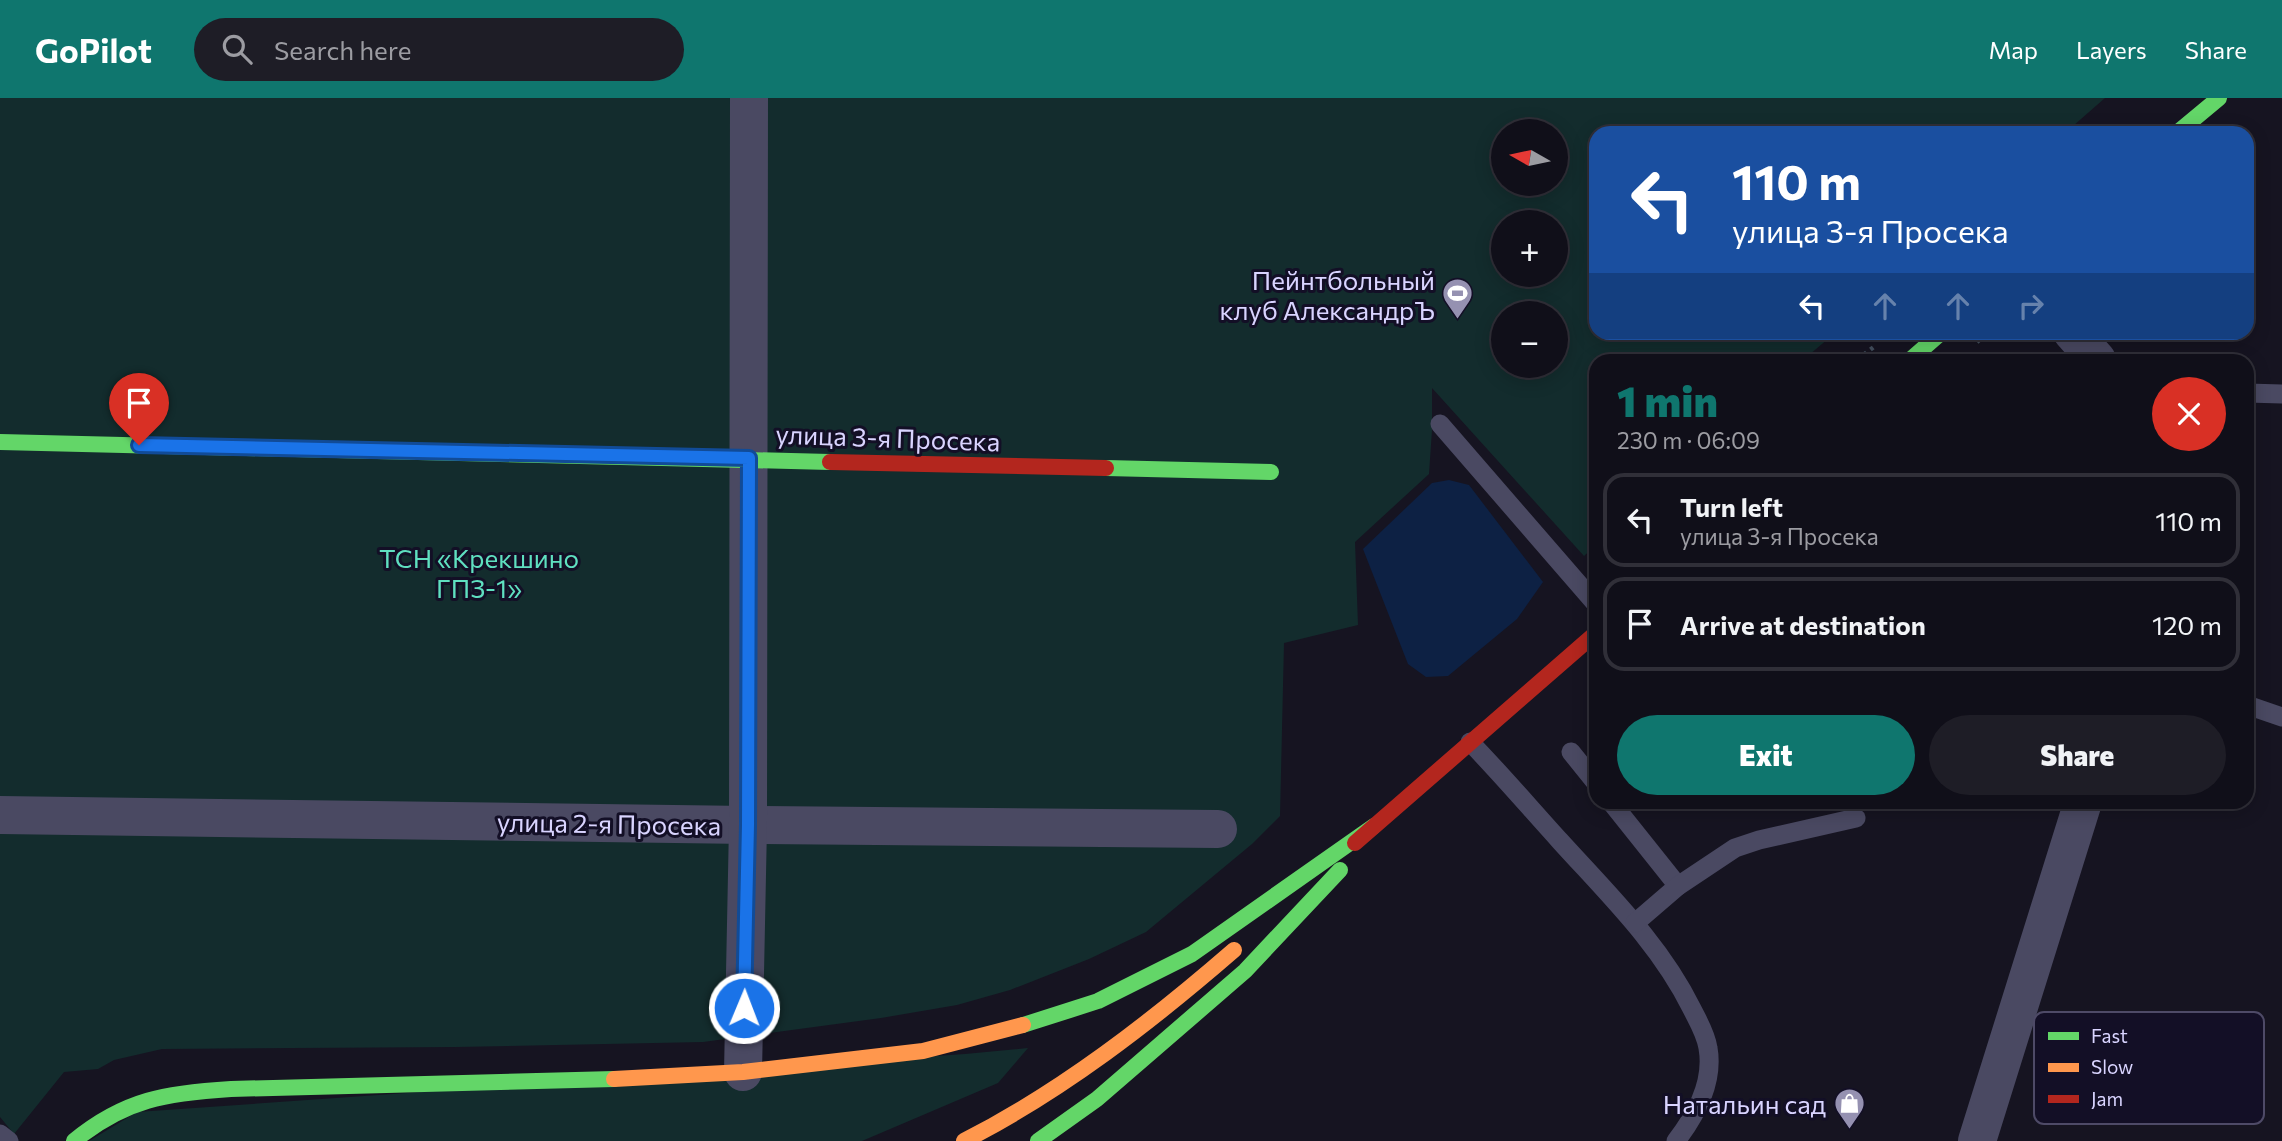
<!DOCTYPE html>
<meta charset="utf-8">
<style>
:root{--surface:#100f19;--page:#1e1d26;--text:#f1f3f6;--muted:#9c9ca2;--line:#302f38;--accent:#0f766e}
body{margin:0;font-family:Commissioner,sans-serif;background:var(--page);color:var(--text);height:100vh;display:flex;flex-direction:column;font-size:26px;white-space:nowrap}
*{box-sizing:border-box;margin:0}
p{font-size:23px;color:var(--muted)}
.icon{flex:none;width:38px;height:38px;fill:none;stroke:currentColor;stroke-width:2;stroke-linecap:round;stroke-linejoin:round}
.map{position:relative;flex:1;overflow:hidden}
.details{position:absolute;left:1589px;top:256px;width:665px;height:455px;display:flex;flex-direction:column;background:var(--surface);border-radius:21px;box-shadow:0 4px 18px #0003,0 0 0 2px var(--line)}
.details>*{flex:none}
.top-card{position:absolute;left:1589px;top:28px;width:665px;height:214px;border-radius:21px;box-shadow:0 4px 18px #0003,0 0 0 2px var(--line);background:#1a4fa0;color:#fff;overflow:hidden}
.needle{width:46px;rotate:279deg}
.tools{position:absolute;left:1491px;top:21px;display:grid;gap:14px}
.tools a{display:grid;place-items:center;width:77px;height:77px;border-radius:50%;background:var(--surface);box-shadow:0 4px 18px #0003,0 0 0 2px var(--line);font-size:35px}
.pin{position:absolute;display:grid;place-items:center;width:60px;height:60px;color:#fff;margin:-72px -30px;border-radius:50% 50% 50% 0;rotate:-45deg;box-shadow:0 0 7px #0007}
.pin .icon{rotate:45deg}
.me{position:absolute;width:77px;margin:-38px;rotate:1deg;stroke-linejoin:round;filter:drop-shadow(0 0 5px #0008)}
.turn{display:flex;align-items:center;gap:24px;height:147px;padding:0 28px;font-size:32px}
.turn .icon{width:91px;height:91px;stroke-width:2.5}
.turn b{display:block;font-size:49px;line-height:60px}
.lanes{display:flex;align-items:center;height:66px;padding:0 28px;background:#0003;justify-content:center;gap:35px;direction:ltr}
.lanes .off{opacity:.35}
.round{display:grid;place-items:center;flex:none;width:74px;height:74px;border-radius:37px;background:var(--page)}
.headline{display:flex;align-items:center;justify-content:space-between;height:119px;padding:0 28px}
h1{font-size:42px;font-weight:800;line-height:52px;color:var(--accent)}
.primary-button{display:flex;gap:14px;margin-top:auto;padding:14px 28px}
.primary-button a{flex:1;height:80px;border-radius:42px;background:var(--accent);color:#fff;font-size:28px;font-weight:800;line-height:80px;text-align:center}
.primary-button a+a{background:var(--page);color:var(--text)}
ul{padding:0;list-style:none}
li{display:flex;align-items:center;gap:21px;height:94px;margin:0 14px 10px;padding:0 14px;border:4px solid var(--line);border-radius:21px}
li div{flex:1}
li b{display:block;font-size:26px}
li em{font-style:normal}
header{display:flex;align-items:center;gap:42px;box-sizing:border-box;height:98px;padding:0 35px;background:var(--accent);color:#fff}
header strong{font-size:33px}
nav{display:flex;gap:38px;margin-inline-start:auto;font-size:24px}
.search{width:490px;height:63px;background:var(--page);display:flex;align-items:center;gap:18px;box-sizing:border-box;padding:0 24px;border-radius:38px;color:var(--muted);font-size:26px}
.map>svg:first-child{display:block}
</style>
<header>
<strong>GoPilot</strong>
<div class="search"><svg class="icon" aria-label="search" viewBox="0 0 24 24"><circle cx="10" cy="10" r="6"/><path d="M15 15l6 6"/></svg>Search here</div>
<nav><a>Map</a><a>Layers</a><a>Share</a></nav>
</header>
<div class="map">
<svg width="2282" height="1043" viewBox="0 0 2282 1043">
<rect width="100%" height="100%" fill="#161421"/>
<g fill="#132c2d" fill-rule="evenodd">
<path d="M0,0H2105L2065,35H1596V234L1835,235L1803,262H1596V447L1584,458L1432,290V332L1429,376L1355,444L1358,527L1284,545L1280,718L1252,746L1146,834L1089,861L1010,892L957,907L881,920L703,944L456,949L162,951L114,962L98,971L64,974L14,1036L0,1019ZM1503,33H1556V86H1503ZM1503,124H1556V177H1503ZM1503,215H1556V268H1503Z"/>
<path d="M1028,950L998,985L862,1043H89L137,1014L965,956Z"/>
</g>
<path fill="#0d2144" d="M1449,382L1469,387L1543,484L1517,521L1448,578L1426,579L1408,566L1363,451L1432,385Z"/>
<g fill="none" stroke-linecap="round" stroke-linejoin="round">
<g stroke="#44505f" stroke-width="4.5" stroke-dasharray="3.5 5" stroke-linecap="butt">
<path d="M1977,244L1988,234"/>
<path d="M1857,262L1875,248"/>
</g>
<g stroke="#4a4962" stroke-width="19">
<path d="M2247,295L2282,296"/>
<path d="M1440,326L1596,506"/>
<path d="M2247,607L2282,619"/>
<path d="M1470,644C1501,676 1530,710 1560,743C1608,796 1660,846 1692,911C1698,923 1706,936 1708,950C1714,984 1696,1017 1676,1043"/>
<path d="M1571,654L1596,685"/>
<path d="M1611,704L1678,788"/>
<path d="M1635,825L1678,788L1735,750L1759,742L1856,720"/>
<path d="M0,1036L9,1043"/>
</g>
<g stroke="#4a4962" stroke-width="38">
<path d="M2072,234L2097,262"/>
<path d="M0,717L748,727L1218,731"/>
<path d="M743,974L748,727L749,0"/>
<path d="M1977,1043L2083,704"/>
</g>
<g stroke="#63d668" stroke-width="16">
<path d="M2177,35L2219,0"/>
<path d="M1910,262L1942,234"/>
<path d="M0,344L830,364"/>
<path d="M1106,370L1271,374"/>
<path d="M1023,927L1098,903L1192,856L1374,728"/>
<path d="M74,1043C125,1001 167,995 231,991L614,981"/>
<path d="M1038,1043L1097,1001L1245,873L1340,772"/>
</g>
<g stroke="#ff974d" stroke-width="16">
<path d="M614,981L743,974L923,953L1023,927"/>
<path d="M964,1043C1062,993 1151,924 1234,852"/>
</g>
<g stroke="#b3261e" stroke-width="16">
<path d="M830,364L1106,370"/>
<path d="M1355,745L1596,535"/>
</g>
</g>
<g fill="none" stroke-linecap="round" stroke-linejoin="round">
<defs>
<path id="route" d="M139,347L749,360L748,727L744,910"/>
</defs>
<use href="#route" stroke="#114b97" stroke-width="18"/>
<use href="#route" stroke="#1a73e8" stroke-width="12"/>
</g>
<defs>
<symbol id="stadium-pin" viewBox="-11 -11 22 30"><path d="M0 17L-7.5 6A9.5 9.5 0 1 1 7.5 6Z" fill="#9591b1" stroke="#130f26"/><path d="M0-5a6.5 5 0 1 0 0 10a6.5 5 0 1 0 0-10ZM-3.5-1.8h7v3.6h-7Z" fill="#fff"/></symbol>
<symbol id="shop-pin" viewBox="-11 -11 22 30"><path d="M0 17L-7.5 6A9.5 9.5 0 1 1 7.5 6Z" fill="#9591b1" stroke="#130f26"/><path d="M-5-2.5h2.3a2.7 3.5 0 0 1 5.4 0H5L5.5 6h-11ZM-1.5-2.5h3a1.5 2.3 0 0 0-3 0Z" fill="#fff"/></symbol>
</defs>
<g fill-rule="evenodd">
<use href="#stadium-pin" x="1440" y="178" width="35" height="47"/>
<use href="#shop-pin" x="1832" y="988" width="35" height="47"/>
</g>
<g text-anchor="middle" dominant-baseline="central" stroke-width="6" stroke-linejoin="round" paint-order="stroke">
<g font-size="26" fill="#d9d4ff" stroke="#130f26" text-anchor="end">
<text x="1435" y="181">Пейнтбольный<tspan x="1435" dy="30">клуб АлександрЪ</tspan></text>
<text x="1826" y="1005">Натальин сад</text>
</g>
<g font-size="26" fill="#d9d4ff" stroke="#130f26">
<text transform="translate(888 339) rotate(2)">улица 3-я Просека</text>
<text transform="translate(609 725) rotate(1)">улица 2-я Просека</text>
</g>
<g font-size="26" fill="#5fe0c0" stroke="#130f26">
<text x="479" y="459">ТСН «Крекшино<tspan x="479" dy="30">ГПЗ-1»</tspan></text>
</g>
</g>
<rect x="2034" y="914" width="230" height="112" rx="10" fill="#130f26" stroke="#4e4a67" stroke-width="2"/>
<rect x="2048" y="934" width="31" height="8" fill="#63d668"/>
<rect x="2048" y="965" width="31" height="9" fill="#ff974d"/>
<rect x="2048" y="997" width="31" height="8" fill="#b3261e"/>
<g font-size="19" fill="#d9d4ff">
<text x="2091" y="945">Fast</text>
<text x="2091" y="976">Slow</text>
<text x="2091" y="1008">Jam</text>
</g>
</svg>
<div class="tools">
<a><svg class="needle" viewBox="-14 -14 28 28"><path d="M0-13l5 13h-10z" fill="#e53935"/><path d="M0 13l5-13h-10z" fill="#9c9ca2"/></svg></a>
<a>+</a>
<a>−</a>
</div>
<div class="pin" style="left:139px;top:347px;background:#d93025"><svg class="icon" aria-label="arrive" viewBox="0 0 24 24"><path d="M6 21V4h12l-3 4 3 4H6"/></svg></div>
<svg class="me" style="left:744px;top:910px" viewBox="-20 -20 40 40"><circle r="17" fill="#1a73e8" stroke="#fff" stroke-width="3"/><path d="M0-11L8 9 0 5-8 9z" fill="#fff"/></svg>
<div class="top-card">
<div class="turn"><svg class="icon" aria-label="left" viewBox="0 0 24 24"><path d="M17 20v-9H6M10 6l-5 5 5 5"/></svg><div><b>110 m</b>улица 3-я Просека</div></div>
<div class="lanes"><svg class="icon" aria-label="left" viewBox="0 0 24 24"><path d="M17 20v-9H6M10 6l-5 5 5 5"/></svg><svg class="icon off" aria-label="ahead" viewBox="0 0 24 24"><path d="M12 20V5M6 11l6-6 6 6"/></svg><svg class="icon off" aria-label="ahead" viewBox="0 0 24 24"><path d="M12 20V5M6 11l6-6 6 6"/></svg><svg class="icon off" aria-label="right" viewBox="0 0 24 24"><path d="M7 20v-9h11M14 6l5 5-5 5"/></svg></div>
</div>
<section class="details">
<div class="headline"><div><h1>1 min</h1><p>230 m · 06:09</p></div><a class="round" style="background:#d93025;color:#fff"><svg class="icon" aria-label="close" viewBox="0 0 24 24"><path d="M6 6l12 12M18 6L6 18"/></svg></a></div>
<ul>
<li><svg class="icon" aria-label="left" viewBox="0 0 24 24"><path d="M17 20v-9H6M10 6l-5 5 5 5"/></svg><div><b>Turn left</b><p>улица 3-я Просека</p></div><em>110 m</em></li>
<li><svg class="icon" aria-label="arrive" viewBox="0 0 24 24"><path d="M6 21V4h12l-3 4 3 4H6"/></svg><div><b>Arrive at destination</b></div><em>120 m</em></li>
</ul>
<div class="primary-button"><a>Exit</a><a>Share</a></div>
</section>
</div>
